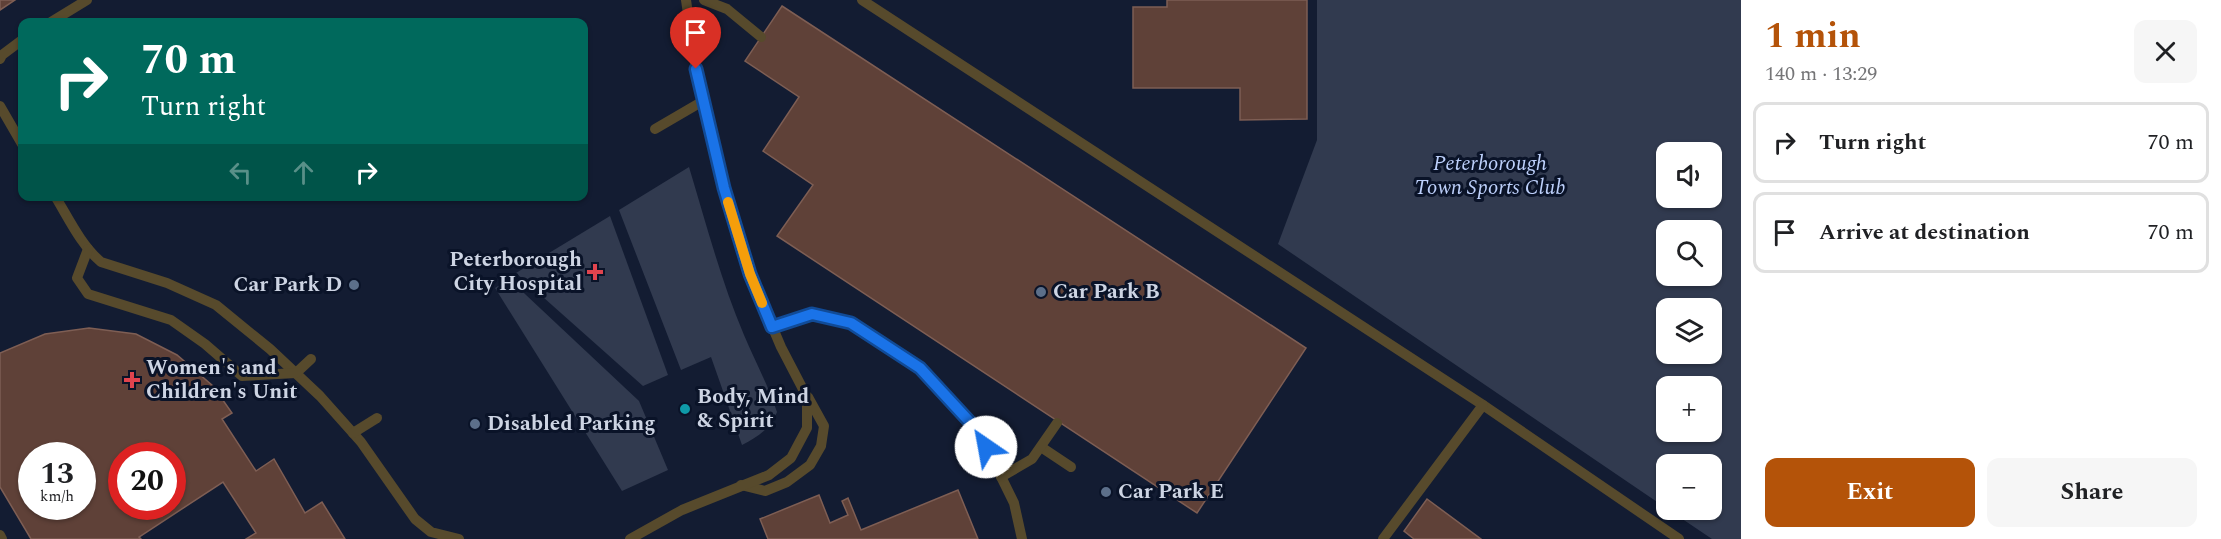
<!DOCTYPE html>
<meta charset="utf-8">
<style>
:root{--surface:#fff;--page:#f6f6f6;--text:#202124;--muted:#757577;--line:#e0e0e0;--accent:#b45309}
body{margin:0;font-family:Spectral,serif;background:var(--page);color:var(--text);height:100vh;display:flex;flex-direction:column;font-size:22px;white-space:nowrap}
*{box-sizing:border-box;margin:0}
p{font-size:20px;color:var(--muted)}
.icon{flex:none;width:33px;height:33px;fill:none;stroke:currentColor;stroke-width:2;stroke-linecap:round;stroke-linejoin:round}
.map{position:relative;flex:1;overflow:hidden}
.drawer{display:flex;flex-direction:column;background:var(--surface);width:480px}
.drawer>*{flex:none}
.banner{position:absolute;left:18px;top:18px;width:570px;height:183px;border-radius:12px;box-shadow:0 2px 4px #0004;background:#00695c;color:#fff;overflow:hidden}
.tools{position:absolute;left:1656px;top:142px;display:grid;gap:12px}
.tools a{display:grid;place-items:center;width:66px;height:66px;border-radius:12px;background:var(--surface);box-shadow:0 2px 4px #0004;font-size:30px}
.speed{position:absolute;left:18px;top:442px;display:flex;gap:12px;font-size:30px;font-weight:700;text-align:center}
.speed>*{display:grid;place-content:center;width:78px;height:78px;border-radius:50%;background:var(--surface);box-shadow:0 2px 4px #0004;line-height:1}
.speed small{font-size:15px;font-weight:400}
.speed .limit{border:9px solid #d22;background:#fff;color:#111}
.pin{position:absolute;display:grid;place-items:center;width:51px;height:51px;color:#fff;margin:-62px -26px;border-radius:50% 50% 50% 0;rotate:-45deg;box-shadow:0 0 6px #0007}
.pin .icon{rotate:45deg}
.me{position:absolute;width:66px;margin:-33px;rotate:327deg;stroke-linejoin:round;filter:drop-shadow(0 0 4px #0008)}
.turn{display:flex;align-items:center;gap:21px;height:126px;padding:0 24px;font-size:27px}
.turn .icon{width:78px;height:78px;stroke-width:2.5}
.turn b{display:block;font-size:42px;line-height:51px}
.lanes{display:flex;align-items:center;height:57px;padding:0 24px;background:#0003;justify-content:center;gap:30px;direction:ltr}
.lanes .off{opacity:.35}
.round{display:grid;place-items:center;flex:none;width:63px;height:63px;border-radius:12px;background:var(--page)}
.overview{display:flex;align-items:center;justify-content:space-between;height:102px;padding:0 24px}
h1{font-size:36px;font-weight:700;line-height:45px;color:var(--accent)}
.button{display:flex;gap:12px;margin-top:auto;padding:12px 24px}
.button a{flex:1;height:69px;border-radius:12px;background:var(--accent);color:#fff;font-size:24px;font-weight:700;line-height:69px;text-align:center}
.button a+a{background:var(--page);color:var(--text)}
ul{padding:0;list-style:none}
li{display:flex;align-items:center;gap:18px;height:81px;margin:0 12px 9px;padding:0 12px;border:3px solid var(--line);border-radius:12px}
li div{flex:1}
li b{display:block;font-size:22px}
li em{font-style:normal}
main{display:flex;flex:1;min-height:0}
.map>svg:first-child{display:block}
</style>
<main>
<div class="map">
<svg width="1741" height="539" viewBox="0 0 1741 539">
<rect width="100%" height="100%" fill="#131c32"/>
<g fill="#313a4f" fill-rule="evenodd">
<path d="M1317,0H1741V539H1712L1669,510H1712V465H1666V508L1278,244L1317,140ZM1666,153H1712V198H1666ZM1666,231H1712V276H1666ZM1666,309H1712V354H1666ZM1666,387H1712V432H1666Z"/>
<path d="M689,167C706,223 721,281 744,335C755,361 768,385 777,412C770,429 758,437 742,445L711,357L681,370L619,210Z"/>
<path d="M610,216L668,375L643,386L516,273Z"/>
<path d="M509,279L639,401L668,470L622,491L495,288Z"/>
</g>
<g fill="#5f4138" stroke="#7e5e54" stroke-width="1.5" fill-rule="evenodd">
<path d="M0,0H15L0,10Z"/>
<path d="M1167,0H1307V119L1240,120V88H1133V7H1167Z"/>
<path d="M782,6L1306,348L1197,513L777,236L813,185L763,151L799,97L745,61Z"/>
<path d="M89,328L136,334L177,355L213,386L232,413L222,419L256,471L274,459L305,513L322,502L345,539H246L256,533L223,482L139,537L141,539H31L0,487V353L45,334ZM32,456H82V507H32ZM122,456H172V507H122Z"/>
<path d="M958,490L978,539H768L760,519L819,495L830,523L848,515L842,501L848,498L861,530Z"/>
<path d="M1427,499L1481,539H1414L1404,531Z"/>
</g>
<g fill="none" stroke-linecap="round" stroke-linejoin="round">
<g stroke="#574a2c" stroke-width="10">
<path d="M704,0L727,9L761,37"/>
<path d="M862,0L1483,405L1679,539"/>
<path d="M51,22L87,0"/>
<path d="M0,59L2,55L22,40"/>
<path d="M0,106L22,144"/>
<path d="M655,129L703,101"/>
<path d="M55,196C69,219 81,245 101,262L167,283L216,305L270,349L320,396L361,442L415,519L431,532L459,539"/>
<path d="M88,249L77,278L88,294L171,320L205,344L242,376L296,373L311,359"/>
<path d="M772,327L812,314L851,323L920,368L979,432L1014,503L1022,539"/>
<path d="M353,433L377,418"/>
<path d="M1041,447L1071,467"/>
<path d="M1001,477L1032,459L1057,423"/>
<path d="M741,485L765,491L787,482L810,465L821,446L824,426L808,397"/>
<path d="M0,535L2,539"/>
<path d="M630,539L682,510L769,475L791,458L807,428V397L781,347L750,274L724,188L696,69L686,0"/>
<path d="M1383,539L1483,405"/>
</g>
</g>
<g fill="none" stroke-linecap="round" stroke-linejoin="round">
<defs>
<path id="route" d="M696,69L724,188L750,274L772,327L812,314L851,323L920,368L979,432L986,447"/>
</defs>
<use href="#route" stroke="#114b97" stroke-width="15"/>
<use href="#route" stroke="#1a73e8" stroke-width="10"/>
<path stroke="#f59e0b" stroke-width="10" d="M728,202L750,274L762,303"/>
</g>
<g fill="#e0444e" stroke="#0a1328" stroke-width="2">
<path d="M592 263h6v6h6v6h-6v6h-6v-6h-6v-6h6z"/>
<path d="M129 371h6v6h6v6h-6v6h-6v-6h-6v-6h6z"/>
</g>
<g fill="#5c6f8a" stroke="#0a1328" stroke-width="2">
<circle cx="354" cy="285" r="6"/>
<circle cx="1041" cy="292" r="6"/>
<circle cx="475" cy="424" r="6"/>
<circle cx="1106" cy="492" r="6"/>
</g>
<circle fill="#0f9aa8" stroke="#0a1328" stroke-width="2" cx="685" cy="409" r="6"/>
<g text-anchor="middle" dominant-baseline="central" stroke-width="6" stroke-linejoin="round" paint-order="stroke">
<g font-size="21" font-style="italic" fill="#bdd0fb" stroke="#0a1328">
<text x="1490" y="164">Peterborough<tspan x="1490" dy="24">Town Sports Club</tspan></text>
</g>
<g font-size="21" font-weight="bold" fill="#cdd4e3" stroke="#0a1328" text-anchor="start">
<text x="582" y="260" text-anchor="end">Peterborough<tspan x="582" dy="24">City Hospital</tspan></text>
<text x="342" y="285" text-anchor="end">Car Park D</text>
<text x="1053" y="292">Car Park B</text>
<text x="146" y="368">Women's and<tspan x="146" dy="24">Children's Unit</tspan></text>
<text x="697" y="397">Body, Mind<tspan x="697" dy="24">&amp; Spirit</tspan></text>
<text x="487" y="424">Disabled Parking</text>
<text x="1118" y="492">Car Park E</text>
</g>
</g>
</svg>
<div class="tools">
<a><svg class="icon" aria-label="sound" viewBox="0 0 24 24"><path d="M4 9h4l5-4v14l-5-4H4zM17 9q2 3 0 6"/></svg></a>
<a><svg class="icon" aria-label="search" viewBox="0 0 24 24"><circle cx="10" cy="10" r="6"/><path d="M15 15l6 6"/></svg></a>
<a><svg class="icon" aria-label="layers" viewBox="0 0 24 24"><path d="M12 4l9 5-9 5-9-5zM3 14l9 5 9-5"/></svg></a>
<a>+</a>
<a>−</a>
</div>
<div class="speed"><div>13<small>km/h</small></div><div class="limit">20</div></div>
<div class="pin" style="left:696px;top:69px;background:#d93025"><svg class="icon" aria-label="arrive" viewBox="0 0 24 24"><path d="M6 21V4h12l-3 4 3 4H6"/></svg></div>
<svg class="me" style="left:986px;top:447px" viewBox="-20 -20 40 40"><circle r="19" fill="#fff"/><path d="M0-13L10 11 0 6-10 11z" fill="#1a73e8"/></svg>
<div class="banner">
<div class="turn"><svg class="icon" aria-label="right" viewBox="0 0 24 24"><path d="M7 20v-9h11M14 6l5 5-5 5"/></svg><div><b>70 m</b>Turn right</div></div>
<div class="lanes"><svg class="icon off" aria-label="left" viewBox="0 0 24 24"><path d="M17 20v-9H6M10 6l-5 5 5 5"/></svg><svg class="icon off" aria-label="ahead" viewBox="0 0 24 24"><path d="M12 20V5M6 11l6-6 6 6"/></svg><svg class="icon" aria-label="right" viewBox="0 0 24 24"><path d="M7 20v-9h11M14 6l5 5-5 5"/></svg></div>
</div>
</div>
<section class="drawer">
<div class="overview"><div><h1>1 min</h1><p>140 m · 13:29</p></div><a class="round"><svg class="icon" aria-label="close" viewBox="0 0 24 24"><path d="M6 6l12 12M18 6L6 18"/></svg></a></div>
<ul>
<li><svg class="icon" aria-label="right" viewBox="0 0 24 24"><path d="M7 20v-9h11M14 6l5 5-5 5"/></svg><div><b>Turn right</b></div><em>70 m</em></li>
<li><svg class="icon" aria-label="arrive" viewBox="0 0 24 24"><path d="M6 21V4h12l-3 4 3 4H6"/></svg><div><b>Arrive at destination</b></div><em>70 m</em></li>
</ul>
<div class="button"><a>Exit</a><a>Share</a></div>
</section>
</main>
